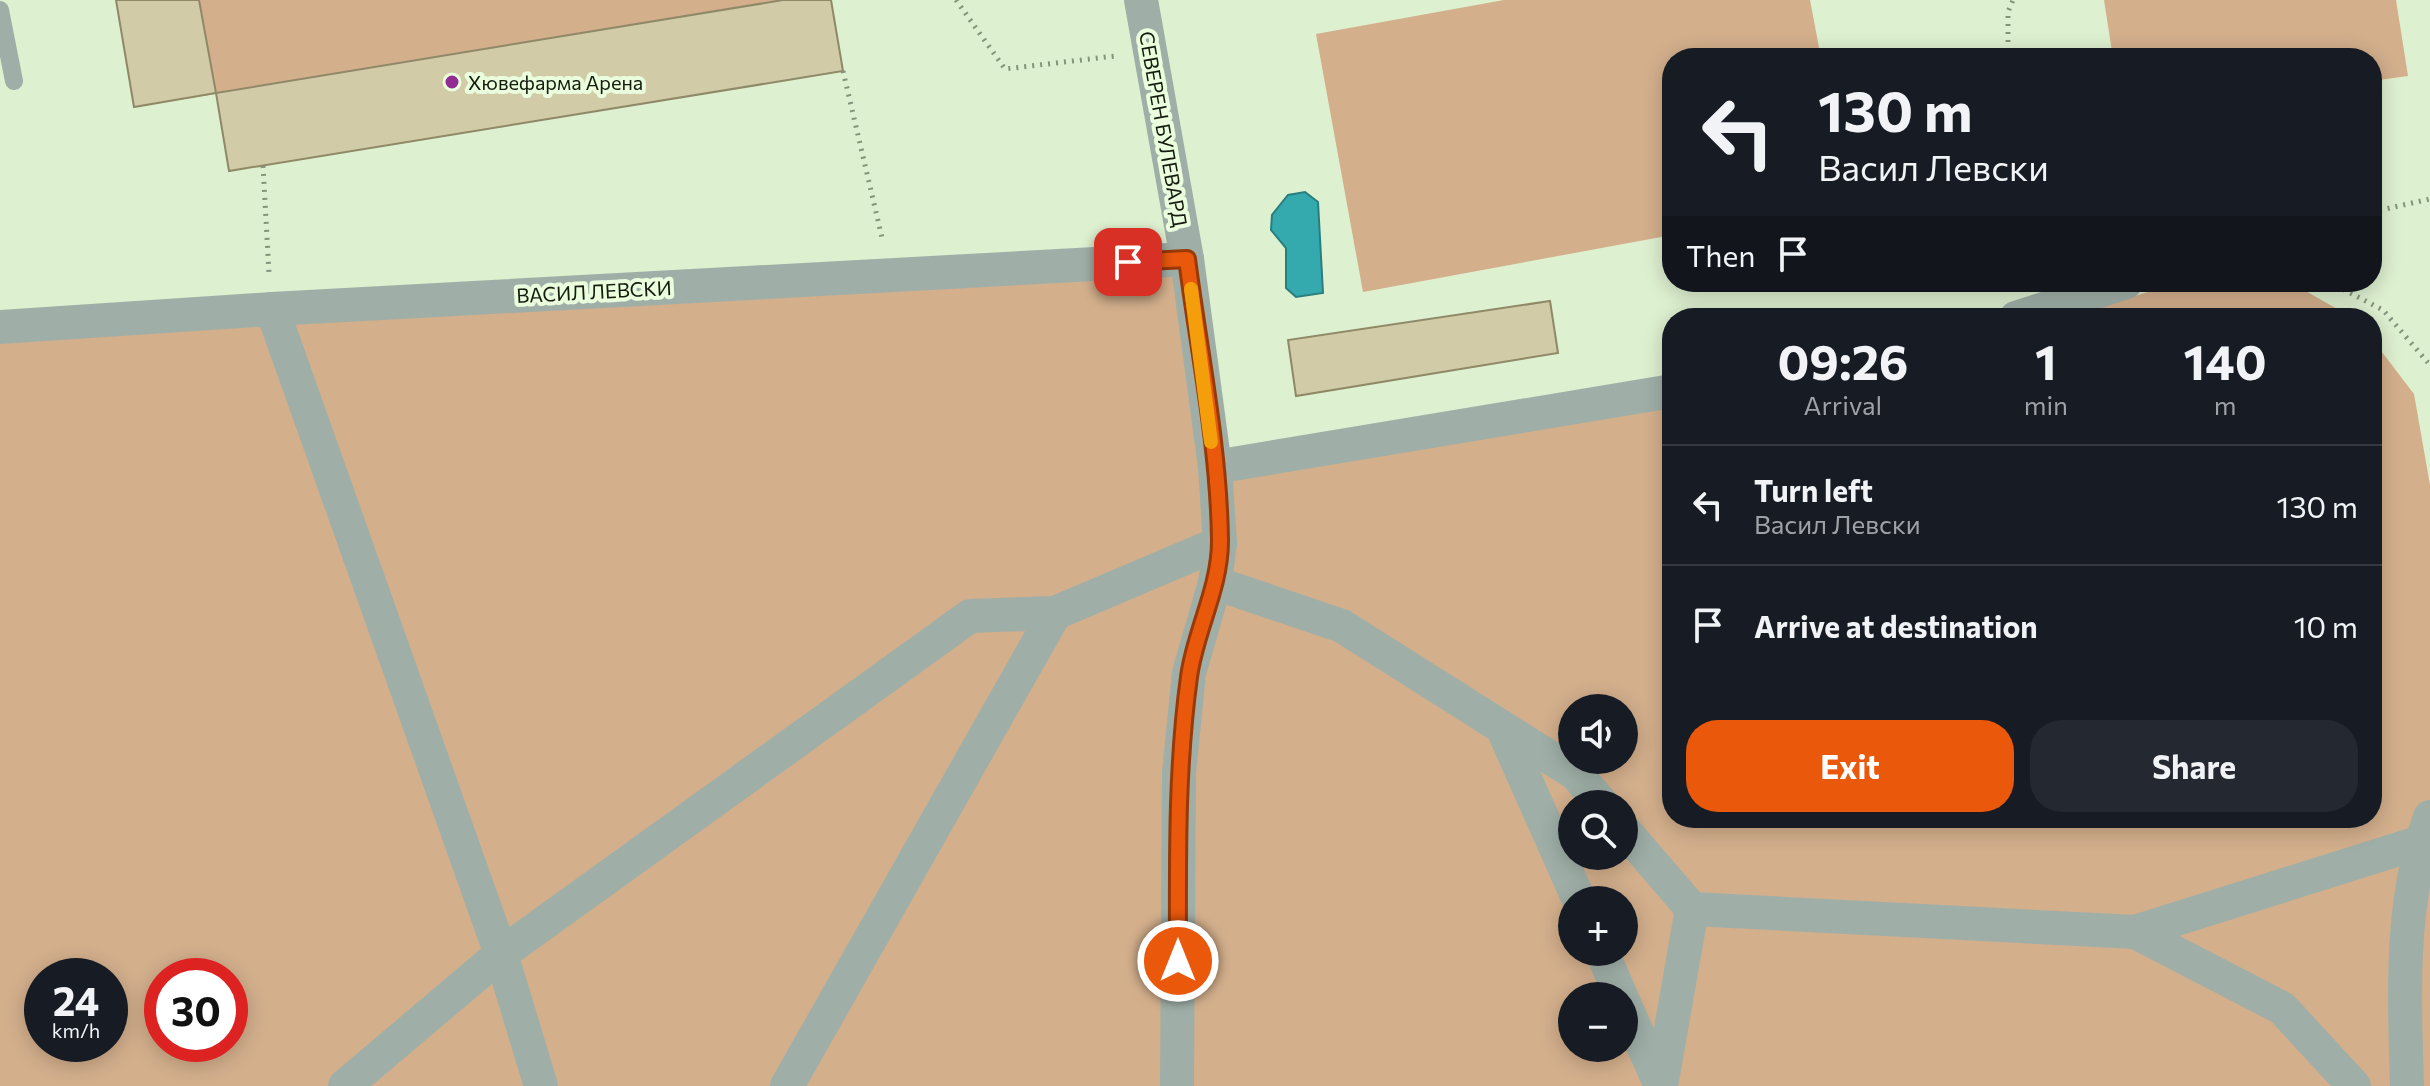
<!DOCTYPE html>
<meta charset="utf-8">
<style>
:root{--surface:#171b24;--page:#242831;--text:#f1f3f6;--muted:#9ea1a6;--line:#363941;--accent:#ea580c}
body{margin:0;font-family:Commissioner,sans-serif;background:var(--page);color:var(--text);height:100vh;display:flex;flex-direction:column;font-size:30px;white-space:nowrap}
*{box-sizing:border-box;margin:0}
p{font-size:26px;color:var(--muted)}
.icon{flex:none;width:44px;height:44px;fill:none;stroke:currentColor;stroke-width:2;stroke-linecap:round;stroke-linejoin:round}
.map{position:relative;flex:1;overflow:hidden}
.sheet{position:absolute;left:1662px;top:308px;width:720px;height:520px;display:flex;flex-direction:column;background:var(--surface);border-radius:32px;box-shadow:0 4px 20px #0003}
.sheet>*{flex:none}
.banner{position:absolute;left:1662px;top:48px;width:720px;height:244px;border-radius:32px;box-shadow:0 4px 20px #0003;background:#171b24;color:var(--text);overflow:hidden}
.tools{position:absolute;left:1558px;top:694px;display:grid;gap:16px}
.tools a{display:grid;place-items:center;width:80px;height:80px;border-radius:50%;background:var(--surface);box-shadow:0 4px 20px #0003;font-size:40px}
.speed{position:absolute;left:24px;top:958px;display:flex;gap:16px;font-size:40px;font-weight:700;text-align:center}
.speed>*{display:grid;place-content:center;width:104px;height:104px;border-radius:50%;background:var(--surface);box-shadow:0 4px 20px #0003;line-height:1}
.speed small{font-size:20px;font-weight:400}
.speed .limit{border:12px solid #d22;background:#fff;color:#111}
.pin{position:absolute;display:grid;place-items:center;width:68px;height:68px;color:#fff;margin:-34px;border-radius:16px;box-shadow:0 4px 12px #0006}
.me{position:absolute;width:88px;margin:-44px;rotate:0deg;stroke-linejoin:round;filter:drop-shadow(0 0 6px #0008)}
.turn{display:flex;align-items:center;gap:28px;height:168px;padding:0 24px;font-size:36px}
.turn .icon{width:104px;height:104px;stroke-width:2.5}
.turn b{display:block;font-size:56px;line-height:68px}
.then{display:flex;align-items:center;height:76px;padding:0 24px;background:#0003;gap:16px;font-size:30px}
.eta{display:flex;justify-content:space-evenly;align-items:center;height:136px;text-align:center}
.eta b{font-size:48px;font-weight:700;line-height:56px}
.action{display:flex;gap:16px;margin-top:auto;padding:16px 24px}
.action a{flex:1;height:92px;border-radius:32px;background:var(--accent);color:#fff;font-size:32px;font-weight:700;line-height:92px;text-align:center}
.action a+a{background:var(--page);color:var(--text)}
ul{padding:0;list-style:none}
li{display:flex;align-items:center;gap:24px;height:120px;padding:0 24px;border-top:2px solid var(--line)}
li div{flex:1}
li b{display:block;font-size:30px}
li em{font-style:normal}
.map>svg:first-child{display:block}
</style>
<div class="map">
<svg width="2430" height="1086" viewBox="0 0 2430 1086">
<rect width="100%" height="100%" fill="#ddf0cf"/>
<g fill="#d3af8c" fill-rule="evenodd">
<path d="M116,0H831L843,71L229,171L216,94L134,107Z"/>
<path d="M1504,0H1810L1821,58H1672V235L1363,292L1316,34Z"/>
<path d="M2104,0H2396L2408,76L2372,81V58H2113Z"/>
<path d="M1171,254L1206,481L1672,404V818H2372V339L2414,394L2430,485V1086H0V337ZM1572,708H1624V760H1572ZM1572,804H1624V856H1572ZM1572,900H1624V952H1572ZM42,976H110V1044H42ZM162,976H230V1044H162ZM1572,996H1624V1048H1572Z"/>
<path d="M2180,282H2290L2353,318H2064Z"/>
</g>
<path fill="#34aaae" stroke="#2a7f7e" stroke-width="2" d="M1305,192L1318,202L1323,293L1296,297L1286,288V248L1271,230L1272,215L1288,195Z"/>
<g fill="#d1cba8" stroke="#8f8968" stroke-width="2">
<path d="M116,0H199L216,93L134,107Z"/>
<path d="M783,0H831L843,71L229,171L216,93Z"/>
<path d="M1550,301L1558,353L1296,396L1288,340Z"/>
</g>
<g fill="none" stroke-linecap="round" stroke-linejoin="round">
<g stroke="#85937b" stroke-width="5" stroke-dasharray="2 6" stroke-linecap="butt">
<path d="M956,0L1005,69L1115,56"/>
<path d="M2008,58V12L2013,0"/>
<path d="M843,71L883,242"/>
<path d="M263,166L269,273"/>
<path d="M2372,212L2430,199"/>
<path d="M2329,282L2383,310L2430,365"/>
</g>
<path stroke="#9fafa7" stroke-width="18" d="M0,10L14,81"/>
<g stroke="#9fafa7" stroke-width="34">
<path d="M1141,0L1187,259L1215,467L1220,543L1215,583L1189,673L1179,773L1177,1086"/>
<path d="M272,309L501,954L541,1086"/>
<path d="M2016,318L2126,282"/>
<path d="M0,327L272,309L1187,259"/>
<path d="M1215,467L1672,391"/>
<path d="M1215,583L1342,626L1576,774L1602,804"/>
<path d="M1502,727L1579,900"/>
<path d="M1624,830L1692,909L1661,1086"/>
<path d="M1692,909L2135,932L2282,1008L2354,1086"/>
<path d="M2135,932L2421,842"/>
<path d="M1602,952L1621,996"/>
<path d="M1624,1003L1661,1086"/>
<path d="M345,1086L501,954L970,616L1055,613"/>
<path d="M787,1086L1055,613L1220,543"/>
<path d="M2407,1086C2404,996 2400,903 2430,817"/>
</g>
</g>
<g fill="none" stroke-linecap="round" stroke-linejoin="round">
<defs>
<path id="route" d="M1128,262L1187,259C1199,352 1219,447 1220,541C1220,589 1195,631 1189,677C1176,771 1178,866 1178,961"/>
</defs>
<use href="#route" stroke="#983908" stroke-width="20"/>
<use href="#route" stroke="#ea580c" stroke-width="14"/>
<path stroke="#f59e0b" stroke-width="14" d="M1191,289L1211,442"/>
</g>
<circle fill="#922c92" stroke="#eafddc" stroke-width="3" cx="452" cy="82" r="8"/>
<g text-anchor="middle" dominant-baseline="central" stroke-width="8" stroke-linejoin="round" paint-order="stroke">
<g font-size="20" fill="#141b0f" stroke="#eafddc" text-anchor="start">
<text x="468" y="82">Хювефарма Арена</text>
</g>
<g font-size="20" fill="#141b0f" stroke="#eafddc">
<text transform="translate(1164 129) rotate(80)">СЕВЕРЕН БУЛЕВАРД</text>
<text transform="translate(594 291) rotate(-3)">ВАСИЛ ЛЕВСКИ</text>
</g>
</g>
</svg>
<div class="tools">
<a><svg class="icon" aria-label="sound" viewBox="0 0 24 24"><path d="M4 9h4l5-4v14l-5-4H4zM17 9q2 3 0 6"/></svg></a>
<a><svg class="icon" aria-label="search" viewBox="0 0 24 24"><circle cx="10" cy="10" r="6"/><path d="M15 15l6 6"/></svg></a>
<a>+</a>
<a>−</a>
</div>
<div class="speed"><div>24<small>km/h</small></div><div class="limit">30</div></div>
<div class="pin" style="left:1128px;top:262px;background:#d93025"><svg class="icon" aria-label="arrive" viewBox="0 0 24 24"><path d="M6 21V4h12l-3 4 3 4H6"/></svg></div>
<svg class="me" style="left:1178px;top:961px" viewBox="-20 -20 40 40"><circle r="17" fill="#ea580c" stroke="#fff" stroke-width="3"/><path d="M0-11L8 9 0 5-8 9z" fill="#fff"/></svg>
<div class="banner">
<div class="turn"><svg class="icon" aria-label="left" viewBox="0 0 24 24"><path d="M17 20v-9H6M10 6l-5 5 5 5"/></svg><div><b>130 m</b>Васил Левски</div></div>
<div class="then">Then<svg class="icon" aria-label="arrive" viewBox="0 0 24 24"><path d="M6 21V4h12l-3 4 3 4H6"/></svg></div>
</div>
<section class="sheet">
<div class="eta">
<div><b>09:26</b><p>Arrival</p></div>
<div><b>1</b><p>min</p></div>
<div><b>140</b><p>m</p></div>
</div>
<ul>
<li><svg class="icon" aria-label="left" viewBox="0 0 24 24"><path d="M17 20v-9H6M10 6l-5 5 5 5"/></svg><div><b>Turn left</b><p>Васил Левски</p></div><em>130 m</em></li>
<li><svg class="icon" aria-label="arrive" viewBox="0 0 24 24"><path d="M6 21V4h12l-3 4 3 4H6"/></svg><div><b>Arrive at destination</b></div><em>10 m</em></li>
</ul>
<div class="action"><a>Exit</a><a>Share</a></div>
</section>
</div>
